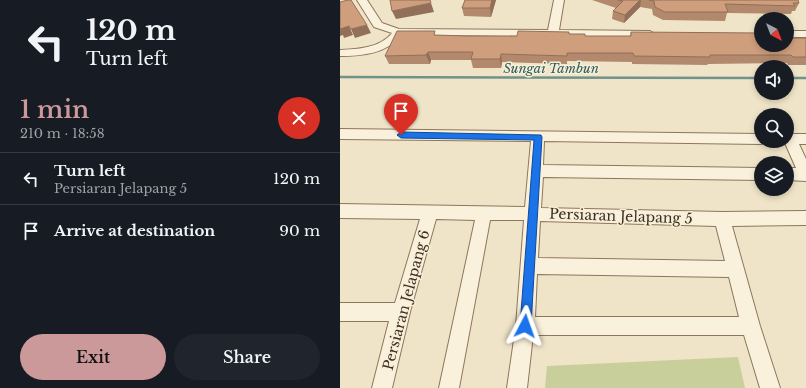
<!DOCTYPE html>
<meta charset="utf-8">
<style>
:root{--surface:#171b24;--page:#20242c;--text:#f1f3f6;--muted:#9ea1a6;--line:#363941;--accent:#cc999b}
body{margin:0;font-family:"Libre Baskerville",serif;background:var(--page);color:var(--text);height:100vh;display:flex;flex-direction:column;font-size:15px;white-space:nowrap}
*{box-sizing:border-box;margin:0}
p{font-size:13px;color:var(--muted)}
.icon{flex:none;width:22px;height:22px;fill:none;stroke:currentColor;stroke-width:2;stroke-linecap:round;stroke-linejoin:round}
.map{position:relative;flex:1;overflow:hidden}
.side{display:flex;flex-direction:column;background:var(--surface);width:340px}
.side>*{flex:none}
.banner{background:#171b24;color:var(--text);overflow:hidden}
.needle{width:26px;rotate:138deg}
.controls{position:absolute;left:414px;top:12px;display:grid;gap:8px}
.controls a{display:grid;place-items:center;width:40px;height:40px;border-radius:50%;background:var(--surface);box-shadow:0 2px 6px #0003;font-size:20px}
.pin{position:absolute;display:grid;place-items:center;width:34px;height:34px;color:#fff;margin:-41px -17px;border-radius:50% 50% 50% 0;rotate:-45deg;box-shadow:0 0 4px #0007}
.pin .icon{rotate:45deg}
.me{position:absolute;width:44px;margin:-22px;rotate:4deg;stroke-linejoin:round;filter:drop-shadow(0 0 3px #0008)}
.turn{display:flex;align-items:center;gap:14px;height:84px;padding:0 20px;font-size:18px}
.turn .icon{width:52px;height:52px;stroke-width:2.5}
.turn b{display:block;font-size:28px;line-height:34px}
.round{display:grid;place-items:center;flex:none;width:42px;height:42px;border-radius:21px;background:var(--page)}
.overview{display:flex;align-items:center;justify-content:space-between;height:68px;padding:0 20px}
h1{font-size:24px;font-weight:600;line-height:30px;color:var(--accent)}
.action{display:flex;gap:8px;margin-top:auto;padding:8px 20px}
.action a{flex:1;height:46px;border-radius:24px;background:var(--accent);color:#111;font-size:16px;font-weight:600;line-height:46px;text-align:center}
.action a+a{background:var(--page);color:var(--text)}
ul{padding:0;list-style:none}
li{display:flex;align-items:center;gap:12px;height:52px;padding:0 20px;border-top:1px solid var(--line)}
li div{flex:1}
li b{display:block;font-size:15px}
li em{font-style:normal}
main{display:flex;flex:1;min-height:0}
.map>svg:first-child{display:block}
</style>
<main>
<section class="side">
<div class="banner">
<div class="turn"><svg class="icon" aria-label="left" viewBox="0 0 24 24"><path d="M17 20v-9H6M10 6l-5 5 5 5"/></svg><div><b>120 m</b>Turn left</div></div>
</div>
<div class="overview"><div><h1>1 min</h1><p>210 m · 18:58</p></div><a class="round" style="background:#d93025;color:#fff"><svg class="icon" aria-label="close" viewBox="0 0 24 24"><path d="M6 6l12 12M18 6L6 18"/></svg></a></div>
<ul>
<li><svg class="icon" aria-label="left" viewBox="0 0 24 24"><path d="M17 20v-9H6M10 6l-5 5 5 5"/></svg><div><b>Turn left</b><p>Persiaran Jelapang 5</p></div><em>120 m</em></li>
<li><svg class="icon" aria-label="arrive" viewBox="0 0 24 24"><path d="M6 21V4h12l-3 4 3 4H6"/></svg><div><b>Arrive at destination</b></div><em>90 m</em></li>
</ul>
<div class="action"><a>Exit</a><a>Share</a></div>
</section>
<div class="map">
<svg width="466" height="388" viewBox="0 0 466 388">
<rect width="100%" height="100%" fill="#f0e4c8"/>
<path fill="#c9cf9b" d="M398,357L405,388H205L207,366Z"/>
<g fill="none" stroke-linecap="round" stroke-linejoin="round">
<g stroke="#6f938a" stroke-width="2.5">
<path d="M0,77L421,78"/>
<path d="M447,78H466"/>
</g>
<defs>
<g id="minor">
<path d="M17,0H27L42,23L59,29L208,30L214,0H224L219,30L310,31L315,34L310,37L61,35C47,54 21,56 0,56V50C18,49 40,48 52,33L34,27Z"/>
<rect x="447" y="31" width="19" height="6"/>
<path d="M0,129L421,134V141H427L421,144L204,141L203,165L421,168V180L203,177L201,208L382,212L466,211V225L392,226L420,326L440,388H420L404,335H193L187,388H167L176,326L184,220H150L119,388H99L135,220L96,219L70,312L52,388H32L49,321H0V303H55L80,219L0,218V204L185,207L191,141L0,139ZM200,221L376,226L385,261L198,258ZM197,274L389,277L399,317H195Z"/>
<path d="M447,134H466V144H459L466,159V181L447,180V168H456L445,143L441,141H447Z"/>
</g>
</defs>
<use href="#minor" stroke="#8d765c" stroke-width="2"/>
<use href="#minor" fill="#faf1dc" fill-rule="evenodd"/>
</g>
<g fill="#b2896c">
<path d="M125,0H156L151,17L124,16L122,8Z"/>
<path d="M252,0H458L459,3L455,11H452L451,14L387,13L385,21L323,20L313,15L312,9L300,7L284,23L272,19L273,11L276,8Z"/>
<path d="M291,32L421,45L466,38V65H448L447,63L368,64L367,65L292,64V62L227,61V64L162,62L161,68H133L131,60H91L90,64H49L45,56L97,35L177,36L229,34L245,36H290Z"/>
</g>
<g fill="#916f58">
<path d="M152,0H156L151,17L150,8Z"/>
<path d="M300,0H301L300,7L284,23L285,15Z"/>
<path d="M91,3L94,12L56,19L52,11Z"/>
<path d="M27,25L31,33L15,38L11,29Z"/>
<path d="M9,26L13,35L4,38L3,35L0,36V29Z"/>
<path d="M88,52L91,60L90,64L86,55Z"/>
<path d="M161,54L162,62L161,68L160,59Z"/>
</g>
<g fill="#cf9f7d" stroke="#916f58">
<path d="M8,0H11L27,25L11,29L9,26L0,29V2Z"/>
<path d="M50,0H90L91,3L52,11Z"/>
<path d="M125,0H152L150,8H122Z"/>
<path d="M278,0H300L285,15L273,11L283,1Z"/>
<path d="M309,0H458L459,3H453L455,6L385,4L388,12H325L315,7L314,1Z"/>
<path d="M57,31H95L94,35L127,36H177L178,31L229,32V34H245V36H291V32L421,33V45H447V38H466V57H453L451,55H370V57L294,56L293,53H227V56L161,54L160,59H131L133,52H88L86,55L45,56Z"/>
</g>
<path fill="#1a73e8" stroke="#114b97" d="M61,132L201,135L202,137L191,326L189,330L185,332L181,330L180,326L194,140L61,138L57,135Z"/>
<g text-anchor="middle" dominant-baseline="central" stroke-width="3" stroke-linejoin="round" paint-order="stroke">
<g font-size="13" font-style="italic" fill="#2f5d5a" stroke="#f7eed8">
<text x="211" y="68">Sungai Tambun</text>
</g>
<g font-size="14" fill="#3d2e20" stroke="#f7eed8">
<text transform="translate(281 216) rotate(2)">Persiaran Jelapang 5</text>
<text transform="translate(66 300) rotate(-75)">Persiaran Jelapang 6</text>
</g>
</g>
</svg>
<div class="controls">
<a><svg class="needle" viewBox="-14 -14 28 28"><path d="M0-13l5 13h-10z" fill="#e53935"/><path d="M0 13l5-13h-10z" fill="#9ea1a6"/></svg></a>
<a><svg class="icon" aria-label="sound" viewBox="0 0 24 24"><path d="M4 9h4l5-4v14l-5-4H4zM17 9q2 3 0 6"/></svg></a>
<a><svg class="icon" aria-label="search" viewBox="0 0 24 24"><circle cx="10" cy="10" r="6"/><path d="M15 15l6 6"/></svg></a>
<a><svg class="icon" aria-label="layers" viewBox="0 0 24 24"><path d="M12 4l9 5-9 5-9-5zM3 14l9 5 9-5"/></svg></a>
</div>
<div class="pin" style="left:61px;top:135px;background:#d93025"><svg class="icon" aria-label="arrive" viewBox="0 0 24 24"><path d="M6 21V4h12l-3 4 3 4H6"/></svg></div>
<svg class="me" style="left:185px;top:326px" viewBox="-20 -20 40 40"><path d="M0-17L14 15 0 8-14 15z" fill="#1a73e8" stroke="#fff" stroke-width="4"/></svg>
</div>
</main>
